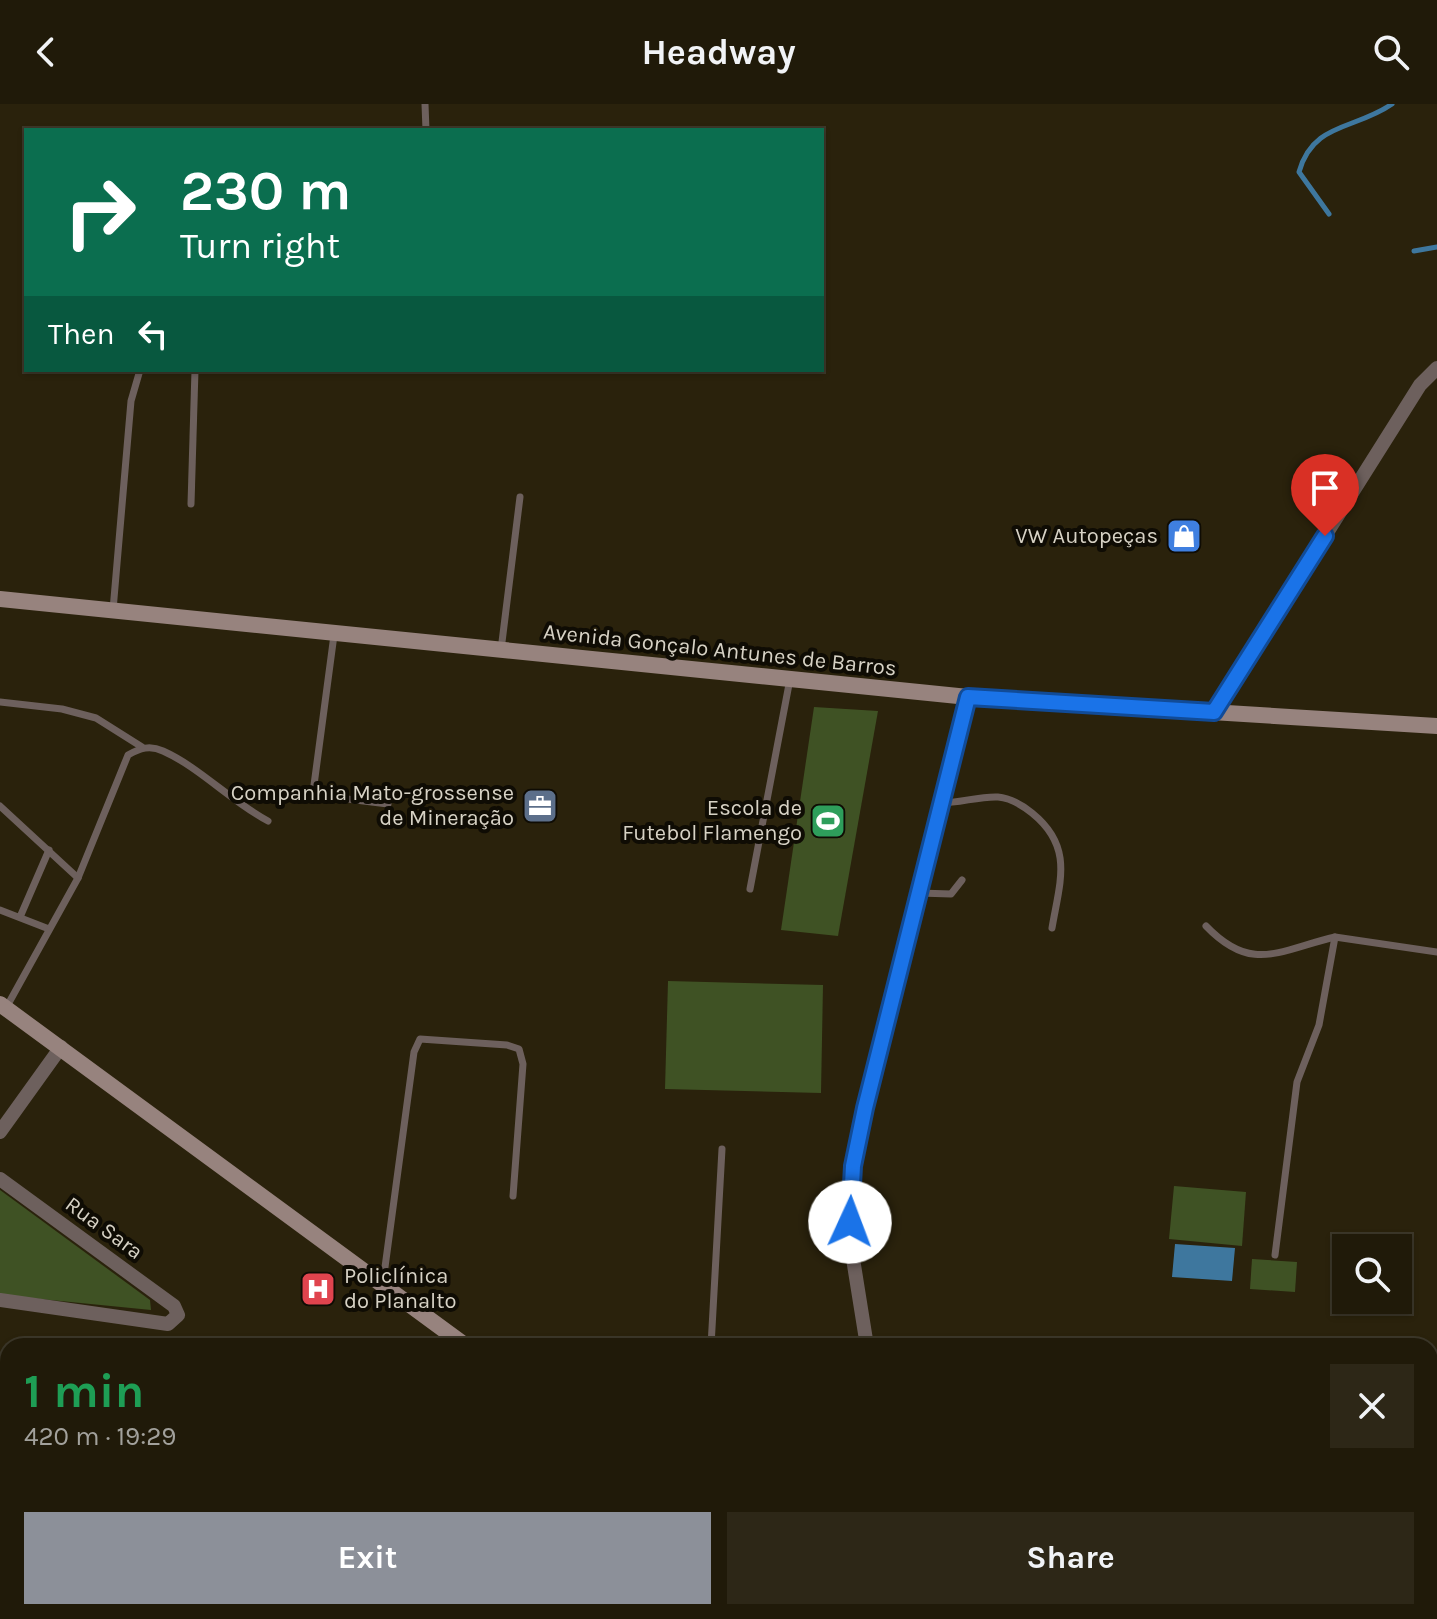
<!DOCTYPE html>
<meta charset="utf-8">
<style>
:root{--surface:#201a09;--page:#2d2717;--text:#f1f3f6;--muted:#a2a19c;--line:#3d382a;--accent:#8c9099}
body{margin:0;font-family:Karla,sans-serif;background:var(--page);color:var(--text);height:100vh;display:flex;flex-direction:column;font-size:30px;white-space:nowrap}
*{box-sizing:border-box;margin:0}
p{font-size:26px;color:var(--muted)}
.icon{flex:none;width:44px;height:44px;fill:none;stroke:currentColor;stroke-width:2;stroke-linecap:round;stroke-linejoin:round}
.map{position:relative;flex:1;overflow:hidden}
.details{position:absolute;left:0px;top:1234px;width:1438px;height:282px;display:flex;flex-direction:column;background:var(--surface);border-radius:24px 24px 0 0;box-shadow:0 2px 6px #0004,0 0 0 2px var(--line)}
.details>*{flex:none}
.hud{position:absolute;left:24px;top:24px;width:800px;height:244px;border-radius:0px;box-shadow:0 2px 6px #0004,0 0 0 2px var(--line);background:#0b6e4f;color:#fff;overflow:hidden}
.tools{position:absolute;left:1332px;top:1130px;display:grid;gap:16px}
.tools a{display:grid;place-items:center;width:80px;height:80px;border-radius:0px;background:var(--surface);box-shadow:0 2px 6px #0004,0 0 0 2px var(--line);font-size:40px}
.pin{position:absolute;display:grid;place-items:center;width:68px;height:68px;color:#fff;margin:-82px -34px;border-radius:50% 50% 50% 0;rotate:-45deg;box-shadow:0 0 8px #0007}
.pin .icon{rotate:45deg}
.me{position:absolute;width:88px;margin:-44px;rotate:2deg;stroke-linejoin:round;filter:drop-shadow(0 0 6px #0008)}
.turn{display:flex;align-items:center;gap:28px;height:168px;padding:0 24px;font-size:36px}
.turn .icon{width:104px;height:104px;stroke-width:2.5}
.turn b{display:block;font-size:56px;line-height:68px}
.then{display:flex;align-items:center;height:76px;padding:0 24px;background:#0003;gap:16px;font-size:30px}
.round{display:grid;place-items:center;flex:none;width:84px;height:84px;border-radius:0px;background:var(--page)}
.overview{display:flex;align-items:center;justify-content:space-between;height:136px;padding:0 24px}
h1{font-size:48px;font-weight:700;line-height:60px;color:#1e9e55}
.cta{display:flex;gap:16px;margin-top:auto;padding:16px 24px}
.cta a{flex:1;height:92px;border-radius:0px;background:var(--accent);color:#fff;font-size:32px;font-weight:700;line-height:92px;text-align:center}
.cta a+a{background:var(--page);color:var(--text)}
header{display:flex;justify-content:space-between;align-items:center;height:104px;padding:0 24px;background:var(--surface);font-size:36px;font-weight:700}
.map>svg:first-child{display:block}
</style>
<header><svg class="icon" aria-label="back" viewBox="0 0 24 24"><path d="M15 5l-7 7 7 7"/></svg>Headway<svg class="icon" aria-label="search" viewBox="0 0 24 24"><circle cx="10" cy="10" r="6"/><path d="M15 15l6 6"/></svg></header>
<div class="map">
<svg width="1437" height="1515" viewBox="0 0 1437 1515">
<rect width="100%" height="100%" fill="#2a220c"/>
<g fill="#3f5224">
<path d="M814,603L878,607L838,832L781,826Z"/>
<path d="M668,877L823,881L821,989L665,985Z"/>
<path d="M1174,1082L1246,1088L1242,1142L1169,1135Z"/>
<path d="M0,1086L150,1196L151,1206L0,1191Z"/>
<path d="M1252,1155L1297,1158L1295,1188L1250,1185Z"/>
</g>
<path fill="#3e779e" d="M1175,1140L1235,1144L1232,1177L1172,1173Z"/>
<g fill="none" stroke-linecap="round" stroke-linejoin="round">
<g stroke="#3e779e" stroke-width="5">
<path d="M1329,110L1299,68C1313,18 1355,26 1392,0"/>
<path d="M1414,147L1437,143"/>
</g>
<g stroke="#6d605d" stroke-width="7">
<path d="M425,0L426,26"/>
<path d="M191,400L195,266"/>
<path d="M113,506L131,297L140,266"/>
<path d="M334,531L314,681L331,693L388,700"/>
<path d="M501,546L520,393"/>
<path d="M0,598L62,605L96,614L142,643"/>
<path d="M941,699C960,699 980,692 998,693C1011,694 1022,701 1032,709C1074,743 1060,777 1052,824"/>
<path d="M0,702L78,774"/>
<path d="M750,785L790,575"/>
<path d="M919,789L951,790L962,776"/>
<path d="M0,806L49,825"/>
<path d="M20,813L49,746"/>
<path d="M1206,822C1252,870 1279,846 1335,833"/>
<path d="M6,904L78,774L128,651C140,644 150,641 163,647C199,663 232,698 268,717"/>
<path d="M1275,1151L1297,978L1319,921L1335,833L1437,848"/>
<path d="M383,1178L414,948L420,935L507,941L519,945L523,960L513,1092"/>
<path d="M711,1242L722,1045"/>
</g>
<g stroke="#6d605d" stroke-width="14">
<path d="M1214,608L1420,281L1437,264"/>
<path d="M0,1028L61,943"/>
<path d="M0,1075L174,1202L178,1211L168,1220L0,1196"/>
<path d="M867,1242L850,1136L853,1062L968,593"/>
<path d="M1430,1319L1437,1316"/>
<path d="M0,1442L8,1443"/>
<path d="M37,1508V1515"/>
<path d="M395,1508L396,1515"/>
<path d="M488,1508L538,1515"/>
</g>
<g stroke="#97837e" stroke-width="16">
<path d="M0,495L968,593L1437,622"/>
<path d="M0,900L466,1242"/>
<path d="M0,1344L8,1345"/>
<path d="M0,1396L8,1397"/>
<path d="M753,1508L764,1515"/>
<path d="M984,1508L1043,1515"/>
<path d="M1386,1508L1437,1515"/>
<path d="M786,1515V1508"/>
</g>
</g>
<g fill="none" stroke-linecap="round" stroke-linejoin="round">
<defs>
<path id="route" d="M850,1118L853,1062L865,1004L968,593L1214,608L1325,432"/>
</defs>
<use href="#route" stroke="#114b97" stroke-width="20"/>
<use href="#route" stroke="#1a73e8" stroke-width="14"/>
</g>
<defs>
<symbol id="shop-square" viewBox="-11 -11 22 22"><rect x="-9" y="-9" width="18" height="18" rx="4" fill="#3f7fe0" stroke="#0f0c04"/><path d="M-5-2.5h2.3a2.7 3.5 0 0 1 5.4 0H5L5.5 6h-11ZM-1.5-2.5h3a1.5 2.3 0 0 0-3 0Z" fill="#fff"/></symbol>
<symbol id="office-square" viewBox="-11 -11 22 22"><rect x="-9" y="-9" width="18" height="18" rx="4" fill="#5c6f8a" stroke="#0f0c04"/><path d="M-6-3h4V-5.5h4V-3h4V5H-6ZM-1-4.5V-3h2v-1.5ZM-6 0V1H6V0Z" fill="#fff"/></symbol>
<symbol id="stadium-square" viewBox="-11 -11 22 22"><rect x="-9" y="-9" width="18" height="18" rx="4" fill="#2e9e5b" stroke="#0f0c04"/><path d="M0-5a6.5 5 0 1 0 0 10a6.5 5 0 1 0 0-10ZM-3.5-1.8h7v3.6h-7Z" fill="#fff"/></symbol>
<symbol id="hospital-square" viewBox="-11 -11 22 22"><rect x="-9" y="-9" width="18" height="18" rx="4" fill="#e0444e" stroke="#0f0c04"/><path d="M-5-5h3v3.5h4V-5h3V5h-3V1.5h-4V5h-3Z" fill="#fff"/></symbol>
</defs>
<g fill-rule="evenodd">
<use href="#shop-square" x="1164" y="412" width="40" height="40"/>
<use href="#office-square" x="520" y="682" width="40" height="40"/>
<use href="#stadium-square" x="808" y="697" width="40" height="40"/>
<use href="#hospital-square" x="298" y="1165" width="40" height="40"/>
</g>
<g text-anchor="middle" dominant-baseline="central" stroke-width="8" stroke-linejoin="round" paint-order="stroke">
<g font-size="22" fill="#d7d2c5" stroke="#0f0c04" text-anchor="end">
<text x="1158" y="432">VW Autopeças</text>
<text x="514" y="689">Companhia Mato-grossense<tspan x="514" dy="25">de Mineração</tspan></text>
<text x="802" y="704">Escola de<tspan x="802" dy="25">Futebol Flamengo</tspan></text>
<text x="344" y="1172" text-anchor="start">Policlínica<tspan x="344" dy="25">do Planalto</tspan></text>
</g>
<g font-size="22" fill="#d7d2c5" stroke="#0f0c04">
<text transform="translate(720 546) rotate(6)">Avenida Gonçalo Antunes de Barros</text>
<text transform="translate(104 1124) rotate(36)">Rua Sara</text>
</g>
</g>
</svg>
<div class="tools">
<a><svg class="icon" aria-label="search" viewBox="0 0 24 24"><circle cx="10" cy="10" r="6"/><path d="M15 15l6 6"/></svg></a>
</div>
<div class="pin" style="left:1325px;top:432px;background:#d93025"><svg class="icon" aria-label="arrive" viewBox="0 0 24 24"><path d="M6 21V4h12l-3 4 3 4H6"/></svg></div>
<svg class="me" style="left:850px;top:1118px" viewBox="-20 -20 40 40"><circle r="19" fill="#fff"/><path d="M0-13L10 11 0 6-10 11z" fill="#1a73e8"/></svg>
<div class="hud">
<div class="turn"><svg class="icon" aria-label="right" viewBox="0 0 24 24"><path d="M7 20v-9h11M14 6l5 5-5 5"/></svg><div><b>230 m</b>Turn right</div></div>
<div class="then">Then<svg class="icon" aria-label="left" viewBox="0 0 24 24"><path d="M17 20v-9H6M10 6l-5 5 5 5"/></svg></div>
</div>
<section class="details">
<div class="overview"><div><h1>1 min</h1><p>420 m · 19:29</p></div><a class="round"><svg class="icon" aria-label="close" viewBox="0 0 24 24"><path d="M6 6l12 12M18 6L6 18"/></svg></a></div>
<div class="cta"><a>Exit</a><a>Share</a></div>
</section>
</div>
